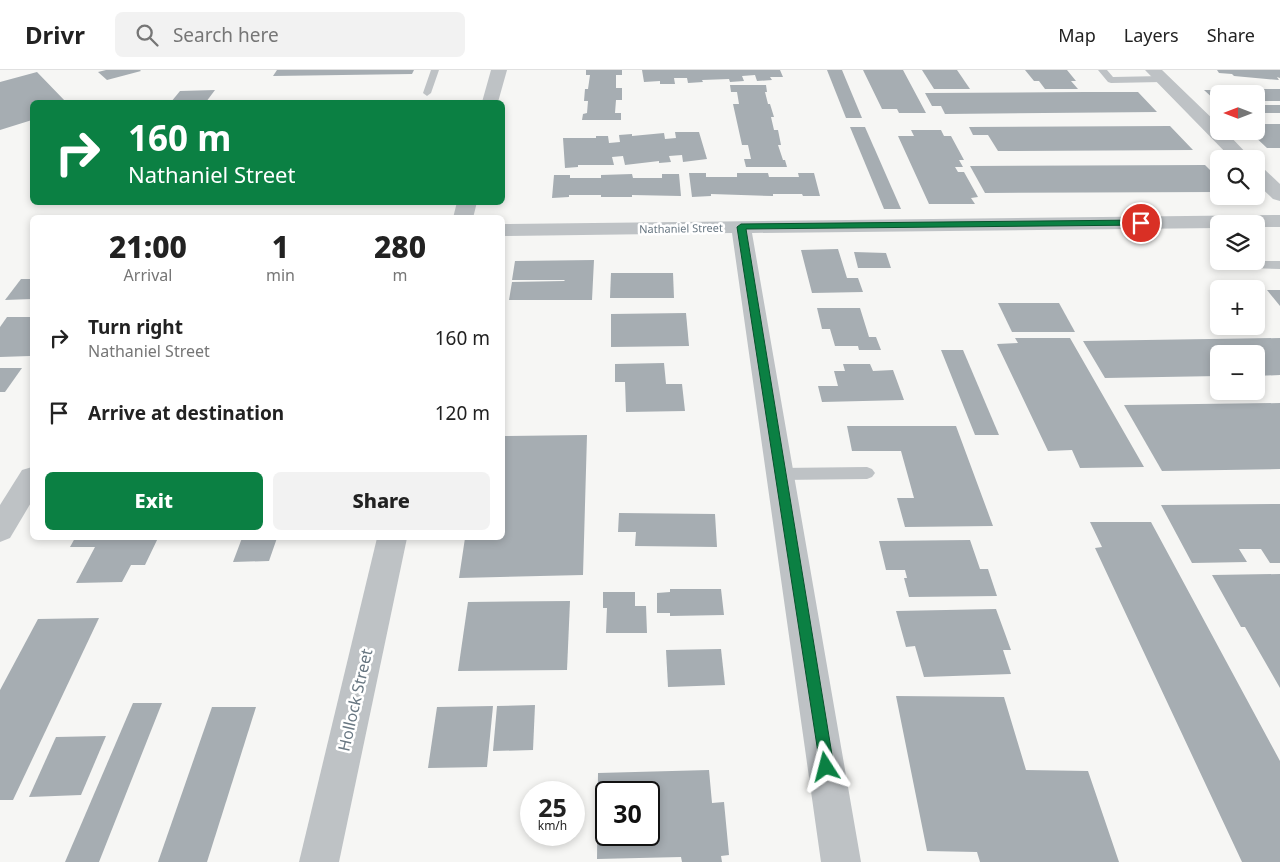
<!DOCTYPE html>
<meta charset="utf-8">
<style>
:root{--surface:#fff;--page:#f2f2f2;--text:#222;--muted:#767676;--line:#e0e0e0;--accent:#0b8043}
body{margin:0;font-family:"Noto Sans",sans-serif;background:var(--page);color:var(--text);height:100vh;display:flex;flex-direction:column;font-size:19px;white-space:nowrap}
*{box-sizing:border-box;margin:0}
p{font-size:16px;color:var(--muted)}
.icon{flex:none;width:28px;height:28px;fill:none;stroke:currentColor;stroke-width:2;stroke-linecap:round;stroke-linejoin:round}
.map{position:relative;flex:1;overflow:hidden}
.details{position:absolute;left:30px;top:145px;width:475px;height:325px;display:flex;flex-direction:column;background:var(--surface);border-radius:8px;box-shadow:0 2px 8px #0003}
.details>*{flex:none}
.banner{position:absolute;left:30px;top:30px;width:475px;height:105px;border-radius:8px;box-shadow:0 2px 8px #0003;background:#0b8043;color:#fff;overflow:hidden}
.needle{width:32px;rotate:270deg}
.tools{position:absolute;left:1210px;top:15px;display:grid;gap:10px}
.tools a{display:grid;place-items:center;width:55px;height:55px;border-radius:8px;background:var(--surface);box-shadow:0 2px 8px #0003;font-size:25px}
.speed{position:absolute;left:520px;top:711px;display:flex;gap:10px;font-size:25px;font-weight:700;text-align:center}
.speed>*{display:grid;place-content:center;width:65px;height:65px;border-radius:50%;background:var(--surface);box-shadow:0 2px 8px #0003;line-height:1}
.speed small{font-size:12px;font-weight:400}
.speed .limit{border:2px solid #111;border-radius:8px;background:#fff;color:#111}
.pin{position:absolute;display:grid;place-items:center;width:42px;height:42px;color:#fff;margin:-21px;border:2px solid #fff;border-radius:50%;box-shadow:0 1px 5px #0007}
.me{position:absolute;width:55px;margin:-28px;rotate:351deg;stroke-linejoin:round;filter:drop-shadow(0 0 4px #0008)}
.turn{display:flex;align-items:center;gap:18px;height:105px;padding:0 15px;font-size:22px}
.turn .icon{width:65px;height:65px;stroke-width:2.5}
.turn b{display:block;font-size:35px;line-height:42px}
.eta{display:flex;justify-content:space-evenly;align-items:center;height:85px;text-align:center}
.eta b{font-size:30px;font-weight:800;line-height:35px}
.primary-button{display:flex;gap:10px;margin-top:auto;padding:10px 15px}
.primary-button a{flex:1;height:58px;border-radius:8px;background:var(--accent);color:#fff;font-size:20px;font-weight:800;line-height:58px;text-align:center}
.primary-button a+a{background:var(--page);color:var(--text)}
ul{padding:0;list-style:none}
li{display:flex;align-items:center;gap:15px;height:75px;padding:0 15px}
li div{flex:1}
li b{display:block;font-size:19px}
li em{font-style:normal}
header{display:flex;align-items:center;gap:30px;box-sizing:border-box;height:70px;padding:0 25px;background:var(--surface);border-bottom:1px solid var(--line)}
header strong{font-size:24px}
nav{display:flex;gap:28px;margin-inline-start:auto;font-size:18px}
.search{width:350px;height:45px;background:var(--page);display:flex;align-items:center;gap:12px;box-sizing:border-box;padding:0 18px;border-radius:8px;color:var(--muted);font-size:19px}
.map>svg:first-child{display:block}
</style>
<header>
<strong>Drivr</strong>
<div class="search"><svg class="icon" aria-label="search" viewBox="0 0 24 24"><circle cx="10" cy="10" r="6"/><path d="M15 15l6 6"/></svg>Search here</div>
<nav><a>Map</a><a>Layers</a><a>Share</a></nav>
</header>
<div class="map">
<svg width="1280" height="792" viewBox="0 0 1280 792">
<rect width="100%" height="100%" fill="#f6f6f4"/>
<g fill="#a6adb2" fill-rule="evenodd">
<path d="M106,0H140L141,1L107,10L98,2Z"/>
<path d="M277,0H414L412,4L273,6Z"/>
<path d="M586,0H622V5H616V18H622V30H616L615,43H621V50H582L583,44L587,43L588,31H584L585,19H588L590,5H586Z"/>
<path d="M642,0H780L783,7H770L772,10L757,11L755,5L742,6L744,11L730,12L729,9L702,10L703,12L688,13L687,8H674L675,14H660V11L644,12Z"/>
<path d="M827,0H842L862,48H846Z"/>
<path d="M863,0H903L926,43H899L897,39H882Z"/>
<path d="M922,0H957L970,19H934Z"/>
<path d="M1025,0H1067L1076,11H1071L1078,19H1045L1039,11H1034Z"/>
<path d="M1217,0H1280V8L1277,7L1279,10L1234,6L1232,4L1219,3Z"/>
<path d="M37,2L66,32H32V50L0,60V12Z"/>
<path d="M730,15H766L767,22H765L768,34H770L774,47H771L774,60H778L781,75H778L783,90H785L787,97H746L744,89H751L748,75H742L733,34H739L737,22H731Z"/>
<path d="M1256,17L1258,19H1280V31H1256V24H1219V32H1217L1204,20H1218L1215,18Z"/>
<path d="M215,20L206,32H171L180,21Z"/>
<path d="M1086,22H1138L1157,42L945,44L941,36H932L925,23Z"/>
<rect x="1256" y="35" width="24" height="8"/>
<path d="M1256,54H1280V78H1267L1251,63L1256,61Z"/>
<path d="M1170,56L1193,80L998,81L988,65H973L969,57Z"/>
<path d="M850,57H865L901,139H884Z"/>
<path d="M911,60H941L944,66H951L964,90H959L963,97H955L958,102H964L978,127L971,128L975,134H929L898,66H914Z"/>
<path d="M675,62H699L707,89L683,92L682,85L669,86L671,92L659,93V91L625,95L623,86L612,87L614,95H578V97L565,98L563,68H596V66H608L609,73L620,72L619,65L632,64V66L664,63L665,69L676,68Z"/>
<path d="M1205,95L1219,109V122L985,123L970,96Z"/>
<path d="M689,103H706V107H737V103H768L769,107H799L798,103H814L820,126H803L802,124H773V126L711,124V126L692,127Z"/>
<path d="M632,104L633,108H662V104H679L681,126L632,125V127H601V125H569V127L552,128L554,105H570V108H601V105Z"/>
<path d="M79,132H170V134L77,135Z"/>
<path d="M838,179L847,208H858L863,222L812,223L801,180Z"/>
<path d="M854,182L886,183L891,198H858Z"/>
<path d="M594,190L592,230H509L512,212L564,211L565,210H512L515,191Z"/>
<path d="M611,203H673L674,228H610Z"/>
<path d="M21,209H32V229L5,230Z"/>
<path d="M1267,220H1280V236Z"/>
<path d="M998,233H1059L1075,262H1012Z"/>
<path d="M817,238H860L869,267H876L881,280H859L858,276H835L830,259H822Z"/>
<path d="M686,243L689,276L611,277V244Z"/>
<path d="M7,247H32V283L30,286L0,287V257Z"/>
<path d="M1015,268H1070L1144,397L1080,398L1072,380L1048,381L997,274L1018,273Z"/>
<path d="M1280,268V305L1256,306V284H1219V306L1105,308L1083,271Z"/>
<path d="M941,280H963L999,365H975Z"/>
<path d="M664,293L666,314H682L685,341L626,342L625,312H615V294Z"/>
<path d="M843,294H870L873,301L893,300L904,330L822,332L818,316H838L834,301H845Z"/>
<path d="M0,298H22L5,322H0Z"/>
<path d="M1280,333V399L1162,401L1124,335Z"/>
<path d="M847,356H956L993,456L905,457L897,428H914L901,381H852Z"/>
<path d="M587,365L583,505L459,508L465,468H502V366Z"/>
<path d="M1280,434V493H1270L1261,479H1239L1247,492L1192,493L1161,435Z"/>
<path d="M619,443L715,444L717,477L635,476L636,462H618Z"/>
<path d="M1090,452H1151L1280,691V792H1242L1095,478L1102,477Z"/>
<path d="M75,468H158L145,495H131L122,512L76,513L95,477H70Z"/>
<path d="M242,468H277L269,491L233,492Z"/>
<path d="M970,470L980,499H988L997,526L909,527L904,508H907L905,500H886L879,471Z"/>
<path d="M1280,504V618L1245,557H1241L1212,505Z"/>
<path d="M670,519H721L724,545L670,546V543H657V523L670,522Z"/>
<path d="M603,522H635V536H646L647,563H606L607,538H603Z"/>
<path d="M570,531L567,600L458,601L468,532Z"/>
<path d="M996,539L1011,580H1003L1011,604L924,607L915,576L906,577L896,541Z"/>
<path d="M99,548L13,730H0V620L38,549Z"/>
<path d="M721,579L725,615L668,617L666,580Z"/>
<path d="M896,626L1004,627L1026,700L1088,701L1119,792H980L977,782L927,781Z"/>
<path d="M133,633H162L99,792H65Z"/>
<path d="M535,635L533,680L493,681L497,636Z"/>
<path d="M493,636L487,697L428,698L437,637Z"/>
<path d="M212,637H256L207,792H158Z"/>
<path d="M106,666L81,725L29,727L56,667Z"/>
<path d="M709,700L712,733L724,732L729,785L721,786L722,792H682L681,787L597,789L598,703ZM606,722H649V765H606Z"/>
</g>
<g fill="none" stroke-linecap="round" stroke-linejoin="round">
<g fill="#bec2c5" fill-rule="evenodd">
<path d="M431,0H439L431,23L427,26L423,23Z"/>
<path d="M1098,0H1107L1113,7L1162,6L1166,9L1162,12L1111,13L1108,12Z"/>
<path d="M1224,191H1280V199L1220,197L1218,195Z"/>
<path d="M867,397L872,399L875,403L872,407L867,409L780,410L775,408L772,404L775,400L780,398Z"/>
</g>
<g fill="#bec2c5" fill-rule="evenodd">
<path d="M491,0H507L498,32H482Z"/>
<path d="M1145,0H1162L1219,55V61H1225L1252,89H1232Z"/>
<path d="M1256,96L1263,98L1280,114V131L1273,129L1256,113Z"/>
<path d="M457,132H477L473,148H453Z"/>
<path d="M1280,145V157H1256V154H1219V158L752,163L861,792H821L732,163L502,166V154Z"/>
<path d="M32,397V431L10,468L0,472V435L22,400Z"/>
<path d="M377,468H407L339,792H299Z"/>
</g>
</g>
<path fill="#0b8043" stroke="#07532c" d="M1141,150L1145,153L1144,155L746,159L834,697L832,702L826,704L821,702L737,157L741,154Z"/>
<g text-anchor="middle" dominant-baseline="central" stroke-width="5" stroke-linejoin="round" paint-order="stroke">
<g font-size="11" fill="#687782" stroke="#fff">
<text transform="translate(681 158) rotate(-1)">Nathaniel Street</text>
</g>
<g font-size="16" fill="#687782" stroke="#fff">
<text transform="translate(355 630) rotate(-77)">Hollock Street</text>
</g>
</g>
</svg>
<div class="tools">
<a><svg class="needle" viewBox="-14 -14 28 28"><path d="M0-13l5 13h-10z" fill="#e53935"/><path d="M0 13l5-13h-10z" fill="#767676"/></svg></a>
<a><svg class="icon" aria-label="search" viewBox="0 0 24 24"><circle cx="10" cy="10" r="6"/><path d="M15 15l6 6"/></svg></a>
<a><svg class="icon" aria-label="layers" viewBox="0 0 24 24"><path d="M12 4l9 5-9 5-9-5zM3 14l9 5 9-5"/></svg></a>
<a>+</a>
<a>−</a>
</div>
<div class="speed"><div>25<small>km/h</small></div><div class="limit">30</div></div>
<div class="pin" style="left:1141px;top:153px;background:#d93025"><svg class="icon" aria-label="arrive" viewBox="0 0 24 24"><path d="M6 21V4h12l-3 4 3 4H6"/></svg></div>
<svg class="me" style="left:826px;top:697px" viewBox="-20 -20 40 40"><path d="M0-17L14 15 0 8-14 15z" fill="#0b8043" stroke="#fff" stroke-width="4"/></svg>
<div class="banner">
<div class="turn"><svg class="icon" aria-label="right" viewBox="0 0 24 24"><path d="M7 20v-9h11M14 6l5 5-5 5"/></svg><div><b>160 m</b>Nathaniel Street</div></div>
</div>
<section class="details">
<div class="eta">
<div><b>21:00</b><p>Arrival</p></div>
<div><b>1</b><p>min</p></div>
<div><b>280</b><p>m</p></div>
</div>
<ul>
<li><svg class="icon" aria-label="right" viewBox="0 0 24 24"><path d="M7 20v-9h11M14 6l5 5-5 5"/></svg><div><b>Turn right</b><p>Nathaniel Street</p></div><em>160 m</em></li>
<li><svg class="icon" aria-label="arrive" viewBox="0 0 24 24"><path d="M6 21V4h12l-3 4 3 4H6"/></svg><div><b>Arrive at destination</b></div><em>120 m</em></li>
</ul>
<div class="primary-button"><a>Exit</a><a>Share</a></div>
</section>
</div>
